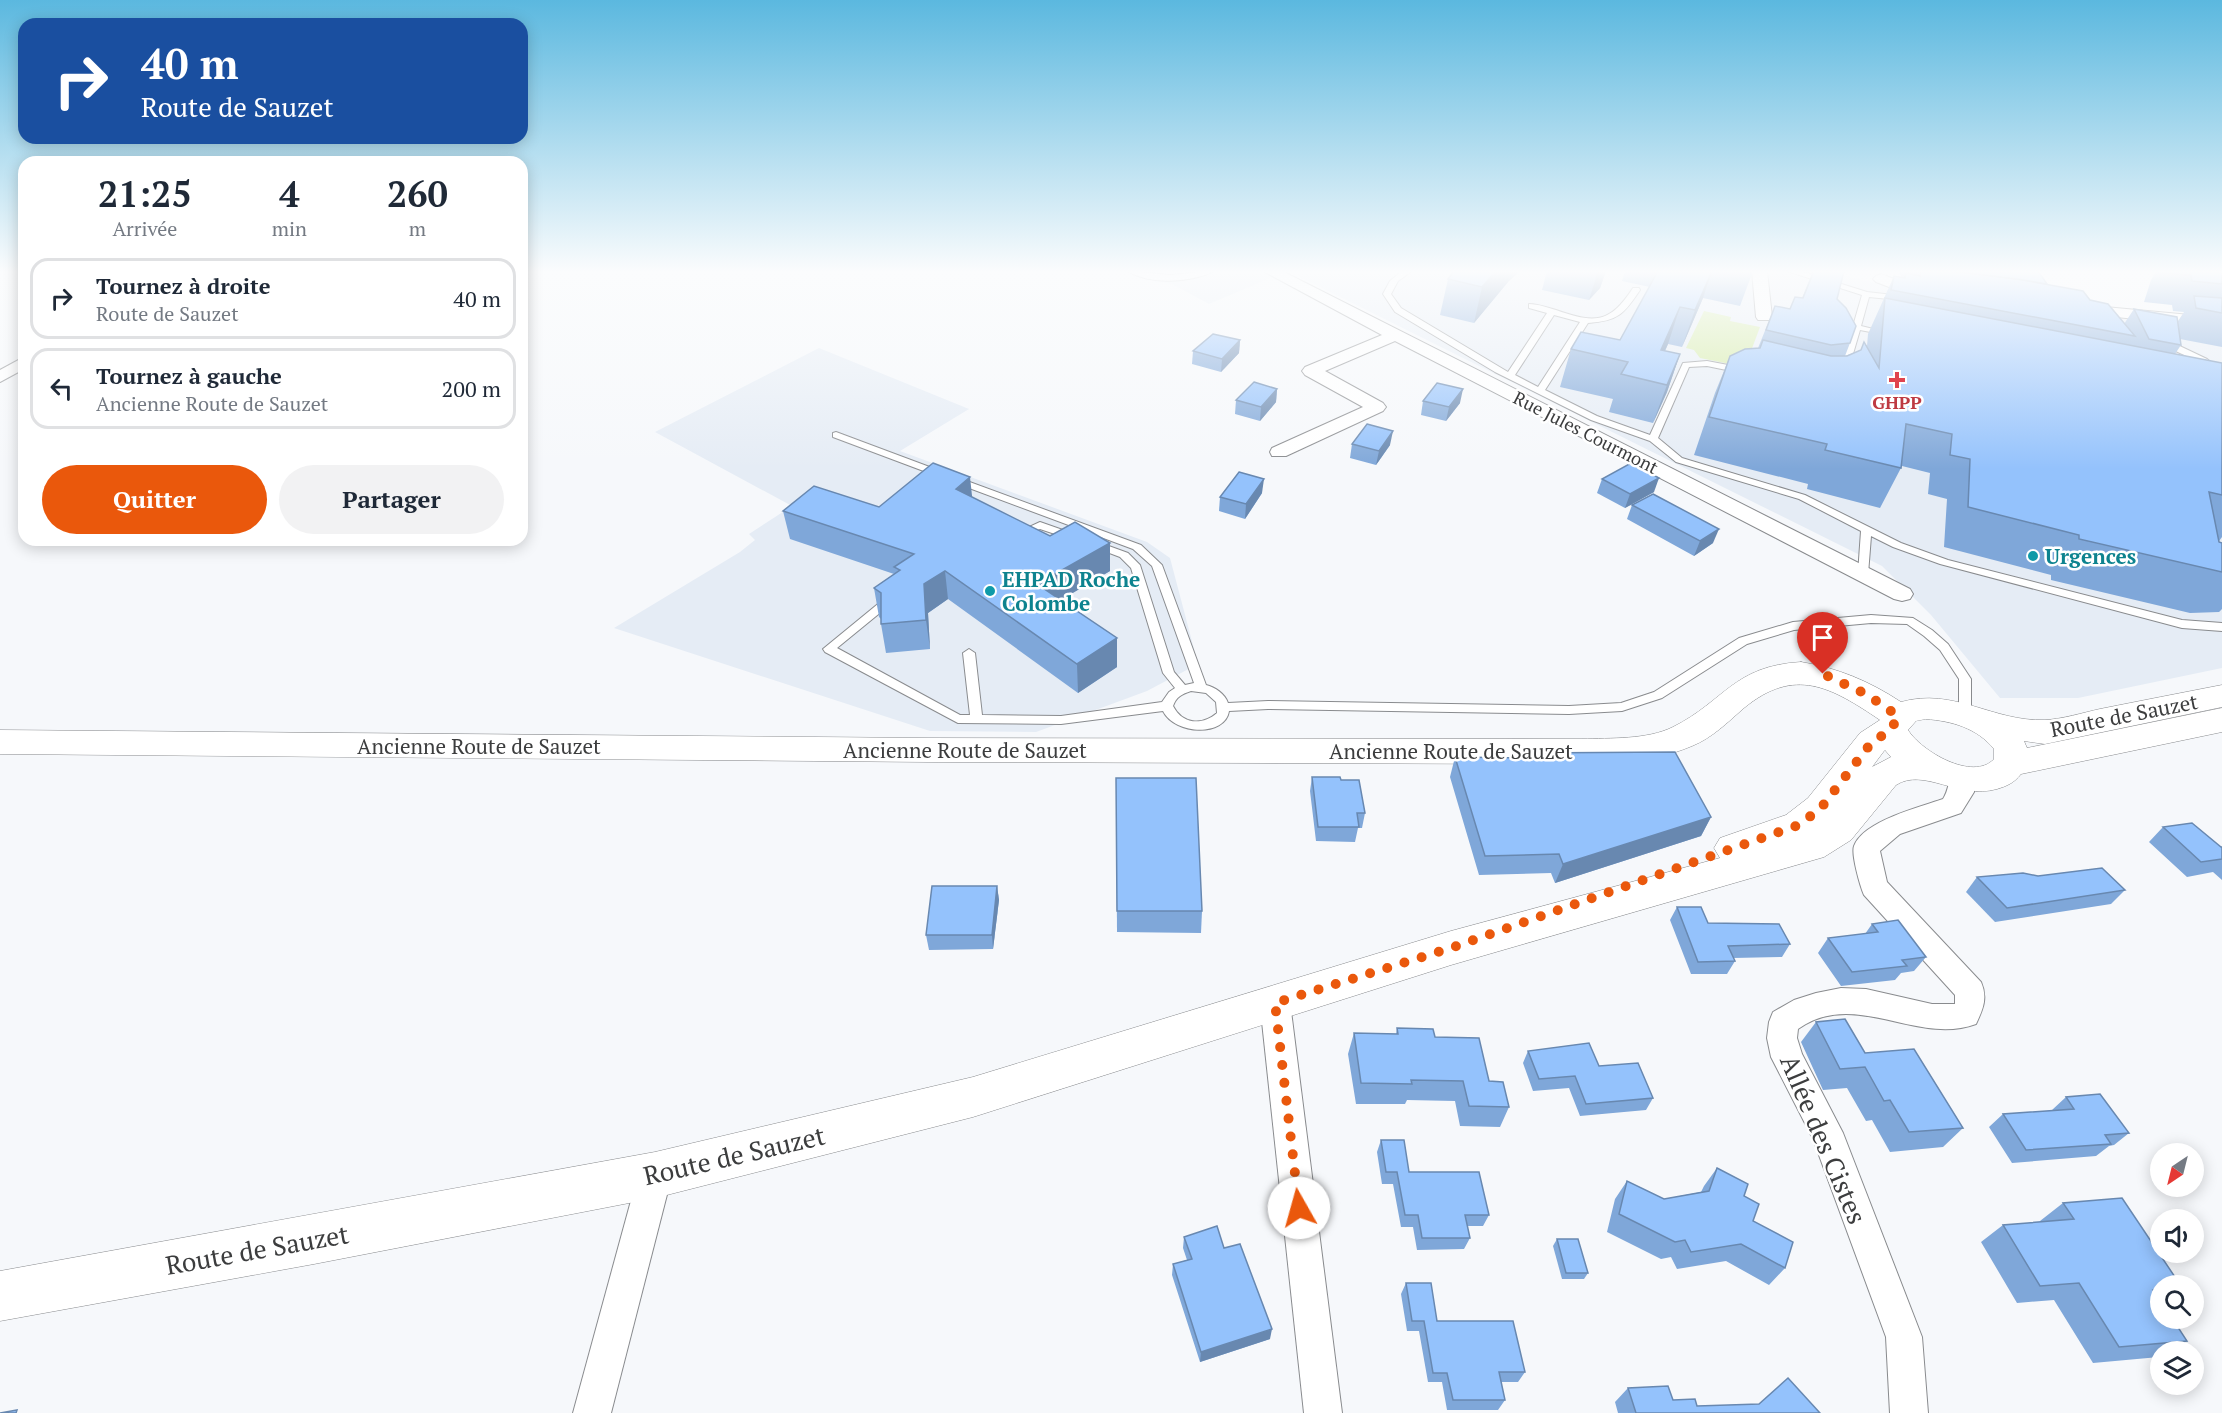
<!DOCTYPE html>
<html lang="fr">
<meta charset="utf-8">
<style>
:root{--surface:#fff;--page:#f2f2f3;--text:#1f2937;--muted:#747a83;--line:#e0e1e3;--accent:#ea580c}
body{margin:0;font-family:"PT Serif",serif;background:var(--page);color:var(--text);height:100vh;display:flex;flex-direction:column;font-size:22px;white-space:nowrap}
*{box-sizing:border-box;margin:0}
p{font-size:20px;color:var(--muted)}
.icon{flex:none;width:33px;height:33px;fill:none;stroke:currentColor;stroke-width:2;stroke-linecap:round;stroke-linejoin:round}
.map{position:relative;flex:1;overflow:hidden}
.details{position:absolute;left:18px;top:156px;width:510px;height:390px;display:flex;flex-direction:column;background:var(--surface);border-radius:18px;box-shadow:0 3px 15px #0003}
.details>*{flex:none}
.banner{position:absolute;left:18px;top:18px;width:510px;height:126px;border-radius:18px;box-shadow:0 3px 15px #0003;background:#1a4fa0;color:#fff;overflow:hidden}
.needle{width:39px;rotate:215deg}
.controls{position:absolute;left:2150px;top:1143px;display:grid;gap:12px}
.controls a{display:grid;place-items:center;width:54px;height:54px;border-radius:50%;background:var(--surface);box-shadow:0 3px 15px #0003;font-size:30px}
.pin{position:absolute;display:grid;place-items:center;width:51px;height:51px;color:#fff;margin:-62px -26px;border-radius:50% 50% 50% 0;rotate:-45deg;box-shadow:0 0 6px #0007}
.pin .icon{rotate:45deg}
.me{position:absolute;width:66px;margin:-33px;rotate:353deg;stroke-linejoin:round;filter:drop-shadow(0 0 4px #0008)}
.turn{display:flex;align-items:center;gap:21px;height:126px;padding:0 24px;font-size:27px}
.turn .icon{width:78px;height:78px;stroke-width:2.5}
.turn b{display:block;font-size:42px;line-height:51px}
.eta{display:flex;justify-content:space-evenly;align-items:center;height:102px;text-align:center}
.eta b{font-size:36px;font-weight:700;line-height:42px}
.primary-button{display:flex;gap:12px;margin-top:auto;padding:12px 24px}
.primary-button a{flex:1;height:69px;border-radius:36px;background:var(--accent);color:#fff;font-size:24px;font-weight:700;line-height:69px;text-align:center}
.primary-button a+a{background:var(--page);color:var(--text)}
ul{padding:0;list-style:none}
li{display:flex;align-items:center;gap:18px;height:81px;margin:0 12px 9px;padding:0 12px;border:3px solid var(--line);border-radius:18px}
li div{flex:1}
li b{display:block;font-size:22px}
li em{font-style:normal}
.map>svg:first-child{display:block}
</style>
<div class="map">
<svg width="2222" height="1413" viewBox="0 0 2222 1413">
<rect width="100%" height="100%" fill="#f6f8fb"/>
<g fill="#e5ecf5">
<path d="M1118,271H1287L1209,304L1172,284L1147,280Z"/>
<path d="M1288,271H1826L1916,293L2222,323V668L2078,698H2000L1931,615L1882,566Z"/>
<path d="M819,348L969,409L900,451L1147,542L1170,558L1198,664L1147,691L1036,732L930,731L614,628L740,552L755,540L749,534L792,506L655,432Z"/>
</g>
<path fill="#d0e99c" d="M1704,311L1731,317L1730,321L1760,327L1745,367L1700,358L1694,350L1686,348Z"/>
<g fill="none" stroke-linecap="round" stroke-linejoin="round">
<defs>
<g id="lane">
<path d="M1127,271L1170,275L1214,271C1190,283 1150,285 1127,271Z"/>
<path d="M1402,271H1412L1398,281L1391,294L1401,308L1508,372L1547,313L1529,308V304C1538,304 1549,308 1556,310C1596,324 1610,323 1633,288H1639L1640,290C1624,314 1618,321 1588,323L1545,390L1597,416L1650,435L1683,363L1707,361L1744,368V372L1741,373L1707,366L1689,367L1658,438L1682,458L1805,495L1901,543L1948,560L2182,620L2222,623V631L2182,628L1940,564L1893,547L1871,536L1868,574L1867,576H1859L1858,574L1861,531L1799,499L1676,462L1650,441L1591,420L1495,372L1395,312L1383,294L1390,281ZM1554,315L1580,322L1538,387L1515,375Z"/>
<path d="M1787,271H1800L1867,292L1902,296V300H1899L1869,297L1861,326L1890,333L1886,335L1860,330L1848,371L1841,373L1840,371L1862,295Z"/>
<path d="M2161,340H2167L2207,359L2222,372V380L2201,363L2161,344Z"/>
<path d="M836,432L943,472L945,474L943,476H937L833,437V433Z"/>
<path d="M956,477L1141,545L1162,565L1206,685C1215,687 1225,694 1228,703L1268,701L1569,706L1621,703L1654,692L1739,638L1793,622L1871,615L1913,618L1932,630L1948,644L1971,679V714L1965,718L1959,714V679L1940,650L1924,636L1907,624L1871,623L1794,630L1747,644L1662,698L1622,711L1569,714L1268,709L1229,711C1225,737 1175,735 1163,711L1061,724L958,723L825,652L823,649L884,599L888,598L893,601L892,603L837,648L960,715H970L963,653L969,649L975,653L982,715L1061,716L1162,702L1169,692L1175,688L1163,673L1131,568L1120,557L1091,546L1090,544L1091,542L1095,541L1128,553L1140,565L1174,672L1185,685L1194,683L1152,566L1133,549L953,482L951,480ZM1191,691L1206,693L1216,702L1217,713C1202,726 1182,724 1173,706C1176,697 1182,694 1191,691Z"/>
<path d="M1040,522L1077,535L1078,537L1073,540L1040,529L1019,537L1014,534Z"/>
</g>
<g id="street">
<path d="M1263,271H1282L1910,589L1913,594L1910,599L1902,601L1894,599L1395,341L1325,371L1383,403L1386,407L1383,411L1286,456H1272L1270,452L1272,448L1363,407L1305,375L1302,371L1305,367L1382,335Z"/>
<path d="M1752,271H1767L1772,317L1770,320H1758L1756,317Z"/>
<path d="M1881,274L1926,291L1929,294L1921,299L1876,282L1873,279L1876,276Z"/>
<path d="M2084,305L2222,318V328L2078,313L2076,310Z"/>
<path d="M24,357V369L0,382V370Z"/>
<path d="M1962,769L1971,771L1975,778L1974,792L1961,813L1900,834L1880,851L1887,882L1981,982C1988,998 1983,1009 1976,1024C1916,1046 1855,988 1798,1029L1797,1038L1802,1054L1843,1133L1922,1337L1928,1413H1890L1886,1337L1813,1139L1771,1057L1767,1038L1769,1022L1773,1012L1794,1000L1816,993L1841,988L1866,989L1932,1004H1955V995L1864,895C1860,886 1851,854 1854,846C1863,821 1920,807 1943,799C1949,790 1948,781 1953,771Z"/>
<path d="M1275,990L1286,994L1290,1003L1342,1413H1304L1260,1003L1264,994Z"/>
<path d="M655,1159L667,1163L672,1175L611,1413H573L638,1175L643,1163Z"/>
</g>
<path id="secondary" d="M1801,662C1838,668 1869,681 1901,702C1954,687 1993,722 2045,720C2063,719 2082,713 2100,709C2140,701 2181,693 2222,685V707L2045,744L2024,741L2027,748L2222,708V732L2021,774C2014,783 2007,786 1997,789C1958,800 1924,767 1896,785L1851,840L1824,857L1451,965L973,1117L655,1198L314,1264L0,1321V1271L655,1152L973,1077L1451,931L1720,858L1714,848L1720,838L1786,815L1808,798L1860,733L1880,720C1831,687 1795,666 1744,708C1728,722 1712,738 1692,746C1650,764 1601,764 1556,764L928,762L0,754V730L928,738L1582,739C1610,738 1647,740 1673,727C1725,701 1733,666 1801,662ZM1926,719C1952,721 1977,728 1994,749V759C1973,782 1921,751 1908,730L1916,721ZM1885,750L1891,757L1872,767L1884,751Z"/>
</defs>
<use href="#lane" stroke="#898b8e" stroke-width="2"/>
<use href="#street" stroke="#898b8e" stroke-width="2"/>
<use href="#secondary" stroke="#898b8e" stroke-width="1"/>
<use href="#lane" fill="#fff" fill-rule="evenodd"/>
<use href="#street" fill="#fff" fill-rule="evenodd"/>
<use href="#secondary" fill="#fff" fill-rule="evenodd"/>
</g>
<g fill="#7fa7d9">
<path d="M1547,271H1606L1600,288L1589,300L1542,290Z"/>
<path d="M1625,271H1753L1740,306L1703,298L1682,347L1668,344L1665,351L1680,354L1667,392L1653,423L1609,412L1613,399L1560,387L1571,349L1620,340L1650,287L1622,281Z"/>
<path d="M1813,271L1837,299L1850,343L1845,356L1861,350L1864,342L1867,346L1868,334L1894,276L1902,278L1898,271H2038L2047,284L2090,300L2124,324L2134,309L2178,321L2184,312L2173,311L2172,305L2144,302L2151,280L2156,271H2222V347L2180,339L2181,345L2175,354L2222,363V537L2219,541V542L2222,543V609L2219,612L2190,613L2051,580V575L1944,547L1947,499L1928,494L1930,473L1902,466L1880,508L1807,489L1808,484L1694,455L1715,393L1730,356L1758,348L1775,306L1790,309L1795,297L1802,298Z"/>
<path d="M1448,279L1508,282L1474,323L1440,315Z"/>
<path d="M1240,340L1239,353L1221,372L1192,364L1193,351Z"/>
<path d="M1277,389L1276,402L1260,421L1235,414L1236,400Z"/>
<path d="M1423,401L1460,403L1446,421L1421,415Z"/>
<path d="M1352,444L1390,445L1376,465L1350,458Z"/>
<path d="M1602,479L1654,492L1625,508L1597,493Z"/>
<path d="M1262,493L1245,519L1219,511L1220,497Z"/>
<path d="M972,497L1050,536L1110,543V571L1060,600L1117,667L1078,693L948,599L928,613L930,649L886,653L881,624V619L879,617L874,588L894,574L790,539L783,511L879,507Z"/>
<path d="M1632,505L1713,543L1694,556L1627,519Z"/>
<path d="M1523,753L1711,817L1701,836L1555,883L1551,873L1479,875L1450,777L1455,757L1521,758Z"/>
<path d="M1312,777L1341,780L1365,813L1362,828H1358L1355,842L1316,841L1310,791Z"/>
<path d="M1116,778L1202,911L1201,933L1117,932Z"/>
<path d="M2163,827L2222,847V880L2213,872L2187,877L2149,842Z"/>
<path d="M2038,876L2125,890L2111,904L1995,922L1966,892L1977,877Z"/>
<path d="M997,886L999,900L993,949L929,950L926,935Z"/>
<path d="M1677,907L1708,923L1790,944L1782,957L1733,958L1735,961L1727,974H1691L1670,920Z"/>
<path d="M1872,924L1926,957L1914,971L1901,973L1895,980L1841,986L1818,953L1828,938L1865,934Z"/>
<path d="M1816,1022L1865,1053L1963,1128L1943,1147L1890,1152L1872,1120L1866,1121L1847,1088L1823,1090L1801,1042Z"/>
<path d="M1397,1028L1435,1037L1489,1081L1509,1107L1500,1127L1460,1126L1455,1101L1407,1100L1405,1104H1356L1348,1054L1354,1033L1396,1034Z"/>
<path d="M1528,1051L1599,1066L1653,1098L1646,1110L1580,1116L1569,1088L1533,1091L1523,1063Z"/>
<path d="M2066,1097L2129,1133L2114,1145L2109,1146L2096,1156L2012,1163L1989,1127L2003,1114L2053,1111L2052,1110Z"/>
<path d="M1381,1140L1409,1172L1489,1215L1483,1226H1467L1470,1238L1464,1249L1417,1250L1413,1227H1401L1393,1184H1382L1377,1152Z"/>
<path d="M1717,1168L1744,1196L1753,1221L1785,1268L1769,1285L1726,1261L1677,1269L1671,1257L1661,1259L1607,1232L1615,1199L1627,1181L1664,1199L1701,1192L1704,1186Z"/>
<path d="M2063,1203L2160,1286V1318L2187,1341L2169,1352H2160V1357H2159L2093,1363L2054,1300L2017,1303L1981,1242L2003,1225L2041,1222L2040,1221Z"/>
<path d="M1184,1237L1270,1339L1200,1362L1172,1275L1173,1264L1187,1260L1183,1248Z"/>
<path d="M1557,1239L1588,1273L1584,1279H1562L1553,1246Z"/>
<path d="M1406,1283L1437,1321L1525,1372L1518,1382H1501L1505,1400L1498,1410H1447L1442,1382H1428L1419,1331H1407L1401,1294Z"/>
<path d="M1628,1388L1697,1406L1820,1413H1618L1615,1402Z"/>
</g>
<g fill="#6888b0">
<path d="M1496,271H1520L1508,282L1474,323L1482,287Z"/>
<path d="M1598,271H1606L1600,288L1589,300Z"/>
<path d="M1712,271L1703,298L1682,347L1695,310Z"/>
<path d="M1680,307L1668,344L1651,381L1661,350Z"/>
<path d="M1240,340L1239,353L1221,372L1222,359Z"/>
<path d="M1680,354L1667,392L1653,423L1667,385Z"/>
<path d="M1277,389L1276,402L1260,421L1261,407Z"/>
<path d="M1463,389L1460,403L1446,421L1449,407Z"/>
<path d="M1393,431L1390,445L1376,465L1379,451Z"/>
<path d="M970,477L973,505L956,489Z"/>
<path d="M1659,478L1654,492L1625,508L1630,494Z"/>
<path d="M1264,479L1262,493L1245,519L1246,504Z"/>
<path d="M1719,529L1713,543L1694,556L1700,541Z"/>
<path d="M1110,543V571L1039,613L1037,584Z"/>
<path d="M945,571L948,599L928,613L930,649L926,620L924,584Z"/>
<path d="M1117,638V667L1078,693L1077,664Z"/>
<path d="M1711,817L1701,836L1555,883L1563,864Z"/>
<path d="M997,886L999,900L993,949L992,935Z"/>
<path d="M1272,1329L1270,1339L1200,1362L1201,1352Z"/>
</g>
<g fill="#94c2fc" stroke="#6888b0" stroke-width="1.5">
<path d="M1454,271H1496L1482,287L1448,279Z"/>
<path d="M1658,271H1712L1695,310L1680,307L1661,350L1680,354L1667,385L1621,374L1628,362L1571,349L1581,332L1620,340Z"/>
<path d="M1814,271H1844L1837,299L1846,308L1856,326L1850,343L1831,345L1766,330L1775,306L1790,309L1795,297L1803,298Z"/>
<path d="M1921,271H1952L2017,279L2083,291L2090,300L2108,304L2135,336L1891,290L1894,276L1905,278L1906,273L1920,276Z"/>
<path d="M1952,271H2038L2047,284L2017,279Z"/>
<path d="M2163,271H2222V284L2192,281L2191,275L2163,273Z"/>
<path d="M2194,296L2222,298V313L2196,308Z"/>
<path d="M1885,298L2222,363V495L2209,492L2219,542L2222,543V572L2079,539V535L1968,507L1970,459L1950,455L1952,434L1906,424L1901,468L1825,450L1827,444L1709,417L1730,356L1745,349L1760,348L1763,340L1831,356H1847L1861,350L1864,342L1879,368Z"/>
<path d="M2134,309L2177,317L2181,345L2149,339Z"/>
<path d="M1213,334L1240,340L1222,359L1193,351Z"/>
<path d="M1254,382L1277,389L1261,407L1236,400Z"/>
<path d="M1437,383L1463,389L1449,407L1423,401Z"/>
<path d="M1367,424L1393,431L1379,451L1352,444Z"/>
<path d="M933,463L970,477L956,489L1050,536L1075,522L1110,543L1037,584L1117,638L1077,664L945,571L924,584L926,620L881,624V593L874,588L900,570L894,567L914,554L783,511L814,486L879,507Z"/>
<path d="M1631,463L1659,478L1630,494L1602,479Z"/>
<path d="M1239,472L1264,479L1246,504L1220,497Z"/>
<path d="M1653,494L1719,529L1700,541L1632,505Z"/>
<path d="M1675,752L1711,817L1563,864L1559,854L1485,856L1455,757L1525,758L1523,753Z"/>
<path d="M1312,777H1340L1341,780H1359L1365,813H1357L1359,827H1318Z"/>
<path d="M1116,778H1196L1202,911H1117Z"/>
<path d="M2192,823L2221,847H2222V859L2201,862L2163,827Z"/>
<path d="M2102,868L2125,890L2007,908L1977,877L2023,873L2038,876Z"/>
<path d="M932,886H997L992,935H926Z"/>
<path d="M1677,907H1701L1708,923L1779,924L1790,944L1728,946L1735,961L1698,962Z"/>
<path d="M1898,920L1926,957L1902,960L1907,966L1852,972L1828,938L1878,932L1872,924Z"/>
<path d="M1845,1019L1865,1053L1914,1049L1963,1128L1909,1132L1890,1100L1884,1101L1865,1067L1840,1069L1816,1022Z"/>
<path d="M1397,1028L1433,1029L1435,1037L1479,1038L1489,1081L1503,1082L1509,1107L1469,1106L1463,1081L1411,1080L1412,1084L1361,1083L1354,1033L1398,1034Z"/>
<path d="M1589,1043L1599,1066L1638,1063L1653,1098L1586,1104L1575,1076L1539,1079L1528,1051Z"/>
<path d="M2100,1094L2129,1133L2105,1135L2111,1144L2026,1150L2003,1114L2074,1109L2066,1097Z"/>
<path d="M1381,1140H1404L1409,1172H1479L1489,1215H1465L1470,1238H1422L1418,1215H1405L1397,1172H1386Z"/>
<path d="M1717,1168L1748,1184L1744,1196L1759,1204L1753,1221L1793,1242L1785,1268L1741,1244L1691,1252L1685,1240L1675,1242L1619,1214L1627,1181L1664,1199L1709,1191Z"/>
<path d="M2122,1198L2181,1286H2160V1289L2153,1290L2160,1301V1318H2172L2187,1341L2119,1347L2079,1283L2040,1286L2003,1225L2074,1219L2063,1203Z"/>
<path d="M1217,1226L1224,1248L1240,1244L1272,1329L1201,1352L1173,1264L1192,1259L1184,1237Z"/>
<path d="M1557,1239H1578L1588,1273H1566Z"/>
<path d="M1406,1283H1431L1437,1321H1513L1525,1372H1499L1505,1400H1453L1447,1373H1433L1424,1321H1412Z"/>
<path d="M1788,1378L1820,1413H1636L1628,1388L1668,1386L1673,1400L1695,1399L1697,1406L1759,1404Z"/>
<path d="M17,1410L16,1413H0Z"/>
</g>
<linearGradient id="sky" x2="0" y2="1"><stop stop-color="#5bb8df"/><stop offset="0.58" stop-color="#fbfcfd"/><stop offset="1" stop-color="#fbfcfd" stop-opacity="0"/></linearGradient>
<rect width="2222" height="469" fill="url(#sky)"/>
<g fill="none" stroke-linecap="round" stroke-linejoin="round">
<path stroke="#ea580c" stroke-width="10" stroke-dasharray="0 18" d="M1299,1208L1275,1003L1451,948L1799,825L1821,808L1872,742L1891,730L1898,716L1866,694L1823,674"/>
</g>
<path fill="#e0444e" stroke="#fff" stroke-width="2" d="M1894 371h6v6h6v6h-6v6h-6v-6h-6v-6h6z"/>
<g fill="#0f9aa8" stroke="#fff" stroke-width="2">
<circle cx="2033" cy="556" r="6"/>
<circle cx="990" cy="591" r="6"/>
</g>
<g text-anchor="middle" dominant-baseline="central" stroke-width="5" stroke-linejoin="round" paint-order="stroke">
<g font-size="18" font-weight="bold" fill="#be3a42" stroke="#fff">
<text x="1897" y="402">GHPP</text>
</g>
<g font-size="18" fill="#3c3d3e" stroke="#fff">
<text transform="translate(1586 432) rotate(27)">Rue Jules Courmont</text>
</g>
<g font-size="21" font-weight="bold" fill="#0d838f" stroke="#fff" text-anchor="start">
<text x="2045" y="556">Urgences</text>
<text x="1002" y="579">EHPAD Roche<tspan x="1002" dy="24">Colombe</tspan></text>
</g>
<g font-size="21" fill="#3c3d3e" stroke="#fff">
<text transform="translate(2124 715) rotate(-11)">Route de Sauzet</text>
<text x="479" y="746">Ancienne Route de Sauzet</text>
<text x="965" y="750">Ancienne Route de Sauzet</text>
<text x="1451" y="751">Ancienne Route de Sauzet</text>
</g>
<g font-size="26" fill="#3c3d3e" stroke="#fff">
<text transform="translate(1824 1139) rotate(67)">Allée des Cistes</text>
<text transform="translate(734 1155) rotate(-13)">Route de Sauzet</text>
<text transform="translate(257 1249) rotate(-10)">Route de Sauzet</text>
</g>
</g>
</svg>
<div class="controls">
<a><svg class="needle" viewBox="-14 -14 28 28"><path d="M0-13l5 13h-10z" fill="#e53935"/><path d="M0 13l5-13h-10z" fill="#747a83"/></svg></a>
<a><svg class="icon" aria-label="sound" viewBox="0 0 24 24"><path d="M4 9h4l5-4v14l-5-4H4zM17 9q2 3 0 6"/></svg></a>
<a><svg class="icon" aria-label="search" viewBox="0 0 24 24"><circle cx="10" cy="10" r="6"/><path d="M15 15l6 6"/></svg></a>
<a><svg class="icon" aria-label="layers" viewBox="0 0 24 24"><path d="M12 4l9 5-9 5-9-5zM3 14l9 5 9-5"/></svg></a>
</div>
<div class="pin" style="left:1823px;top:674px;background:#d93025"><svg class="icon" aria-label="arrive" viewBox="0 0 24 24"><path d="M6 21V4h12l-3 4 3 4H6"/></svg></div>
<svg class="me" style="left:1299px;top:1208px" viewBox="-20 -20 40 40"><circle r="19" fill="#fff"/><path d="M0-13L10 11 0 6-10 11z" fill="#ea580c"/></svg>
<div class="banner">
<div class="turn"><svg class="icon" aria-label="right" viewBox="0 0 24 24"><path d="M7 20v-9h11M14 6l5 5-5 5"/></svg><div><b>40 m</b>Route de Sauzet</div></div>
</div>
<section class="details">
<div class="eta">
<div><b>21:25</b><p>Arrivée</p></div>
<div><b>4</b><p>min</p></div>
<div><b>260</b><p>m</p></div>
</div>
<ul>
<li><svg class="icon" aria-label="right" viewBox="0 0 24 24"><path d="M7 20v-9h11M14 6l5 5-5 5"/></svg><div><b>Tournez à droite</b><p>Route de Sauzet</p></div><em>40 m</em></li>
<li><svg class="icon" aria-label="left" viewBox="0 0 24 24"><path d="M17 20v-9H6M10 6l-5 5 5 5"/></svg><div><b>Tournez à gauche</b><p>Ancienne Route de Sauzet</p></div><em>200 m</em></li>
</ul>
<div class="primary-button"><a>Quitter</a><a>Partager</a></div>
</section>
</div>
